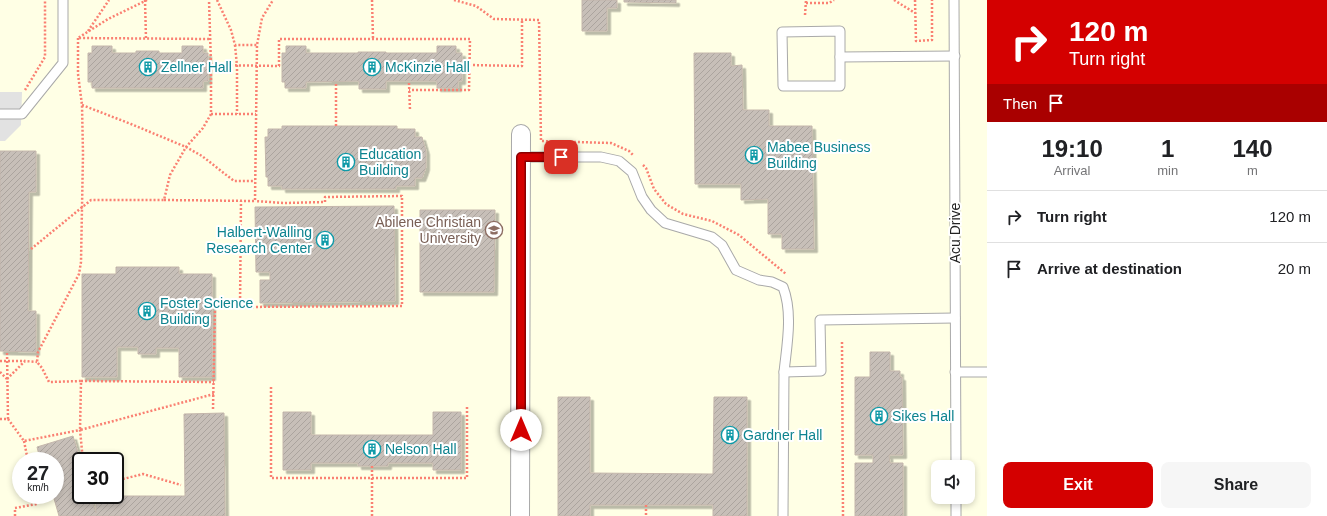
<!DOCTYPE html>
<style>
:root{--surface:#fff;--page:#f6f6f6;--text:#202124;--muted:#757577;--line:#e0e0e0;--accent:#d40000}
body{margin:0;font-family:Helvetica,sans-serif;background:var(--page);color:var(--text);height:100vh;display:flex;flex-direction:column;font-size:15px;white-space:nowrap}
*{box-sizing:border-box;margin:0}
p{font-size:13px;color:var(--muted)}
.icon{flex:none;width:22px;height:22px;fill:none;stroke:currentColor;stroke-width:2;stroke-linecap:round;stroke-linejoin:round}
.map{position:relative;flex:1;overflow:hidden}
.sheet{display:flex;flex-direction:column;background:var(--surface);width:340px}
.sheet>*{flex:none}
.banner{background:#d40000;color:#fff;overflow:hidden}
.controls{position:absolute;left:931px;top:460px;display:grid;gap:8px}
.controls a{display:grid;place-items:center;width:44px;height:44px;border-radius:8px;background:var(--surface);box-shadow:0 2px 6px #0003;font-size:20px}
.speed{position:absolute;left:12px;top:452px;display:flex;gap:8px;font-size:20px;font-weight:700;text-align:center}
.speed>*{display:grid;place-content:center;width:52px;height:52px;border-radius:50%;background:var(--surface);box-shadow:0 2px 6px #0003;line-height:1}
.speed small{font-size:10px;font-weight:400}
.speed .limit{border:2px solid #111;border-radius:6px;background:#fff;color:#111}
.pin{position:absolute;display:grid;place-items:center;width:34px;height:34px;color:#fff;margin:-17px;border-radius:8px;box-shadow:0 2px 6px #0006}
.me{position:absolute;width:44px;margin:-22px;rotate:0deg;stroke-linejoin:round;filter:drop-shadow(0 0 3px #0008)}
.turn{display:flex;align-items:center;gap:14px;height:84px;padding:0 16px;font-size:18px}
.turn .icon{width:52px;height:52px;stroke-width:2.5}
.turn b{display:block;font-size:28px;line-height:34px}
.then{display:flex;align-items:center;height:38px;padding:0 16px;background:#0003;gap:8px;font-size:15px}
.eta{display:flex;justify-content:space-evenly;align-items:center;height:68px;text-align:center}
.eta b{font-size:24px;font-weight:700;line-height:28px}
.button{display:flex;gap:8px;margin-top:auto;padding:8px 16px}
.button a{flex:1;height:46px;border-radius:8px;background:var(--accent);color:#fff;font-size:16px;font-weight:700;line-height:46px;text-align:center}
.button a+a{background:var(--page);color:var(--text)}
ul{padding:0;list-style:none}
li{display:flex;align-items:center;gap:12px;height:52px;padding:0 16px;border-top:1px solid var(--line)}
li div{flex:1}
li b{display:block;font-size:15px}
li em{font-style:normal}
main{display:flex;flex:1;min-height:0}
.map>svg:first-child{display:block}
</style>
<main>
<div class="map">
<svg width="987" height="516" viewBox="0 0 987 516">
<defs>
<pattern id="building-hatch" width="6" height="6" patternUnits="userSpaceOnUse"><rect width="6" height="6" fill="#c7bfb8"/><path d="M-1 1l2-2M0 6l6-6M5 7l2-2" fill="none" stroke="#aba49e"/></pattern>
<filter id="shadow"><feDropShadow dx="3.5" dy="3.5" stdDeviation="0" flood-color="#0004"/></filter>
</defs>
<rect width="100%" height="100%" fill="#f2efe9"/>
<path fill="#ffffe5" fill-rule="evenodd" d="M0,0H987V516H0ZM21,461H55V495H21ZM81,461H115V495H81ZM938,467H968V497H938Z"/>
<path fill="#e2e2e2" d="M0,92H22L21,125L5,141H0Z"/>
<g fill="url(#building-hatch)" stroke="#c4b6ab" filter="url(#shadow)">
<path d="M582,0H617V8H607V31H582Z"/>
<path d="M624,0H676V3L624,2Z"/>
<path d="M92,46H112V53H136V51H159V53H182V46H203V53H208V81H203V88H92V82H88V53H92Z"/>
<path d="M286,46H306V53H358V52H386V53H437V46H456V53H462V81H458V88H437V81H386V89H359V81L306,82V88H285V82H282V53H286Z"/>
<path d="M694,53H731V66L742,65L743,110H769V126H812L814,249H782V234H768V199L741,200V184H695Z"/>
<path d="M282,126H397V129H415V137H422L426,151V167L424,173L422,178H415V186H396V189H282V186H268V177H266L265,137H268V129H282Z"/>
<path d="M0,151H36V192H29L28,311H36V352L0,351Z"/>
<path d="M394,206L395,301L260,303V280H270V272H256L255,207Z"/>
<path d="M420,210H495L494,292H420Z"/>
<path d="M116,267H179V274H212V377H179V348H156V354H138V347H117V377H82V274H116Z"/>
<path d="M870,352H890V371H900V377H902L903,455H889L890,463H903V516H855V463H873V455H855V377H870Z"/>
<path d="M558,397H590V473L713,474L714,397H747V516H713V505H590V516H558Z"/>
<path d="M283,412H311V435H433V412H461V470H433V463H388V466H358V463H311V470H283Z"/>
<path d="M224,413L225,516H59L53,495H55V461H32L31,458L39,455L37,447L73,436L81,463V495H90L96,513V496H185L184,414Z"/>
</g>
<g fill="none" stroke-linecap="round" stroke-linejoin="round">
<defs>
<g id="lane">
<path d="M954,0L956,467"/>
<path d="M840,31V86H783L782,32Z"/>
<path d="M840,57L955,56"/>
<path d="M0,114H22L63,63V0"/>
<path d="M521,157H601L619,161L632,172L642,197L651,210L665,223L712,237L722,245L736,270L759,280L772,282L783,287C793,313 787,344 784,372L821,371L820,320L955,318"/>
<path d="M955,372H987"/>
<path d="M956,497V516"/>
<path d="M783,516L784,372"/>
</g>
<path id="street" d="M520,516L521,134"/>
</defs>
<use href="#lane" stroke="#a9a9a9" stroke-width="11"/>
<use href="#street" stroke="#a9a9a9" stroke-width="20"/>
<g stroke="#fa8072" stroke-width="2.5" stroke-dasharray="2 2" stroke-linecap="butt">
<path d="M145,0L146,39"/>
<path d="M147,0L108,19L78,38L210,39"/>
<path d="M217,0L231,30L235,45H257"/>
<path d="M372,0L373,39"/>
<path d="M454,0L476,6L494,19L539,20L541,141L611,143L629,151L633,155"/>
<path d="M894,0L915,13"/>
<path d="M915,0L916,41L932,40V0"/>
<path d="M806,3H829L834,0"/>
<path d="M805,15L806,0"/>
<path d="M88,31L109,0"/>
<path d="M78,38V74L82,105L83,154L81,262L79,274L38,352L37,362L42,368L49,382L81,381L80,430L214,394"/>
<path d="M235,45L237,66V114"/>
<path d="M211,65L279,66V39H470L469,90H409"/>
<path d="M469,65L522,66V20"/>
<path d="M409,83L410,110"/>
<path d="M336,84V126"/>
<path d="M25,90L45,57V0"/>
<path d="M82,105L131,124L186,147L202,156L234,181H255"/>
<path d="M211,114H256"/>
<path d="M643,165L646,168L654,189L666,204L683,214L712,221L739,235L786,274"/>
<path d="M164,200L255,201L257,45L262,18L273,0"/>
<path d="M31,249L91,200H164L170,175L186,147L203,128L211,114V65L209,0"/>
<path d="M240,307L402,306V196L325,197V202L284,203L255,201"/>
<path d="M842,342L843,516"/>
<path d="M0,361H25"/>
<path d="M0,372L7,379"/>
<path d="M7,379L25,361L37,362"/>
<path d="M81,381L214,382"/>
<path d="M271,387V478H467V405"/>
<path d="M213,409L215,307H240L241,201"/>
<path d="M0,419H8L7,351"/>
<path d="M8,419L24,441L80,430L83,461"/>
<path d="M24,441L28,461"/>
<path d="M372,466V516"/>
<path d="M115,481L143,474L181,485"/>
<path d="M646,505V516"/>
<path d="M15,516V508L37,504L35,495"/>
</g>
<use href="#lane" stroke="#fff" stroke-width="9"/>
<use href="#street" stroke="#fff" stroke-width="18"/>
</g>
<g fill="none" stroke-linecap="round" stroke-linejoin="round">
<defs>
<path id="route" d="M521,430V157H561"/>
</defs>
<use href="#route" stroke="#8a0000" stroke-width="10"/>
<use href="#route" stroke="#d40000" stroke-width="7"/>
</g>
<defs>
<symbol id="building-ring" viewBox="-11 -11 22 22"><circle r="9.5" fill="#fff" stroke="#0f9aa8" stroke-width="1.5"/><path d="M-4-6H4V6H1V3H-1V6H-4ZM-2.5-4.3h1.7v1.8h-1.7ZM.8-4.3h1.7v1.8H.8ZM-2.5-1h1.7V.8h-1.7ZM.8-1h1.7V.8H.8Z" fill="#0f9aa8"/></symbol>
<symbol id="university-ring" viewBox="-11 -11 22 22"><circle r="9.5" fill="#fff" stroke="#8d6e63" stroke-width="1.5"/><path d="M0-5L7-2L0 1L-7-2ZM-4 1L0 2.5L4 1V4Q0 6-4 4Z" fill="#8d6e63"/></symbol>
</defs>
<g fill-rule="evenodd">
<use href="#building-ring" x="138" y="57" width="20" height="20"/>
<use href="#building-ring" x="362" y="57" width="20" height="20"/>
<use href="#building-ring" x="744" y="145" width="20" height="20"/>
<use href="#building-ring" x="336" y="152" width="20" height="20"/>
<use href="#university-ring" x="484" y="220" width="20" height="20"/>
<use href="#building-ring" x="315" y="230" width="20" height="20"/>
<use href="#building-ring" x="137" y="301" width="20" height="20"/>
<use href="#building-ring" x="869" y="406" width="20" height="20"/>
<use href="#building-ring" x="720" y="425" width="20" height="20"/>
<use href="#building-ring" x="362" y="439" width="20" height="20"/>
</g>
<g text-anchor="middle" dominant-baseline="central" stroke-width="4" stroke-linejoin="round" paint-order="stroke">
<g font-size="14" fill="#0d838f" stroke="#fff" text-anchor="start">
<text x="161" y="67">Zellner Hall</text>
<text x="385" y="67">McKinzie Hall</text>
<text x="767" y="147">Mabee Business<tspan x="767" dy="16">Building</tspan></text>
<text x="359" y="154">Education<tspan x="359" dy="16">Building</tspan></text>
<text x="312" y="232" text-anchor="end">Halbert-Walling<tspan x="312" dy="16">Research Center</tspan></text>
<text x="160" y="303">Foster Science<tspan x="160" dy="16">Building</tspan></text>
<text x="892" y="416">Sikes Hall</text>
<text x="743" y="435">Gardner Hall</text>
<text x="385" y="449">Nelson Hall</text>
</g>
<g font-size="14" fill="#785e54" stroke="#fff" text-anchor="end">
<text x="481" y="222">Abilene Christian<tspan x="481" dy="16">University</tspan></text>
</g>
<g font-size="14" fill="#222" stroke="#fff">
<text transform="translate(955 233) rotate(-90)">Acu Drive</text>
</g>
</g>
</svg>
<div class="controls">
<a><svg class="icon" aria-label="sound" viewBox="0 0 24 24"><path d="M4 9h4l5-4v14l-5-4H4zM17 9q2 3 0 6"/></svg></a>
</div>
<div class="speed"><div>27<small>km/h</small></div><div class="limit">30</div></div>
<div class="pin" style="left:561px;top:157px;background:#d93025"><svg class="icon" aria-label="arrive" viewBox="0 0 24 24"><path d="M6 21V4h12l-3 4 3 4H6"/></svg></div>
<svg class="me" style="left:521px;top:430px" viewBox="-20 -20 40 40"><circle r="19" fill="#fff"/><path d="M0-13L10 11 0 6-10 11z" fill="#d40000"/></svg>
</div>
<section class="sheet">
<div class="banner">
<div class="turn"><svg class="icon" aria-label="right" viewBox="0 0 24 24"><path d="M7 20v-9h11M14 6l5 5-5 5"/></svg><div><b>120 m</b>Turn right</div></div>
<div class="then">Then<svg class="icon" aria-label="arrive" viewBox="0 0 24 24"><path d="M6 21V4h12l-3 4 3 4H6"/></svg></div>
</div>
<div class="eta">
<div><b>19:10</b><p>Arrival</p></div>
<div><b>1</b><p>min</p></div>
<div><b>140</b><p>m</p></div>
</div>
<ul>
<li><svg class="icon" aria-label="right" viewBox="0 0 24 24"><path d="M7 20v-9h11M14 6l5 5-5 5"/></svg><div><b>Turn right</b></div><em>120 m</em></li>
<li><svg class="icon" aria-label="arrive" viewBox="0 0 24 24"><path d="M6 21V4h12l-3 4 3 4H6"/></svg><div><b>Arrive at destination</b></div><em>20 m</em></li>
</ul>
<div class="button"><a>Exit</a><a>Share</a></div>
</section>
</main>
